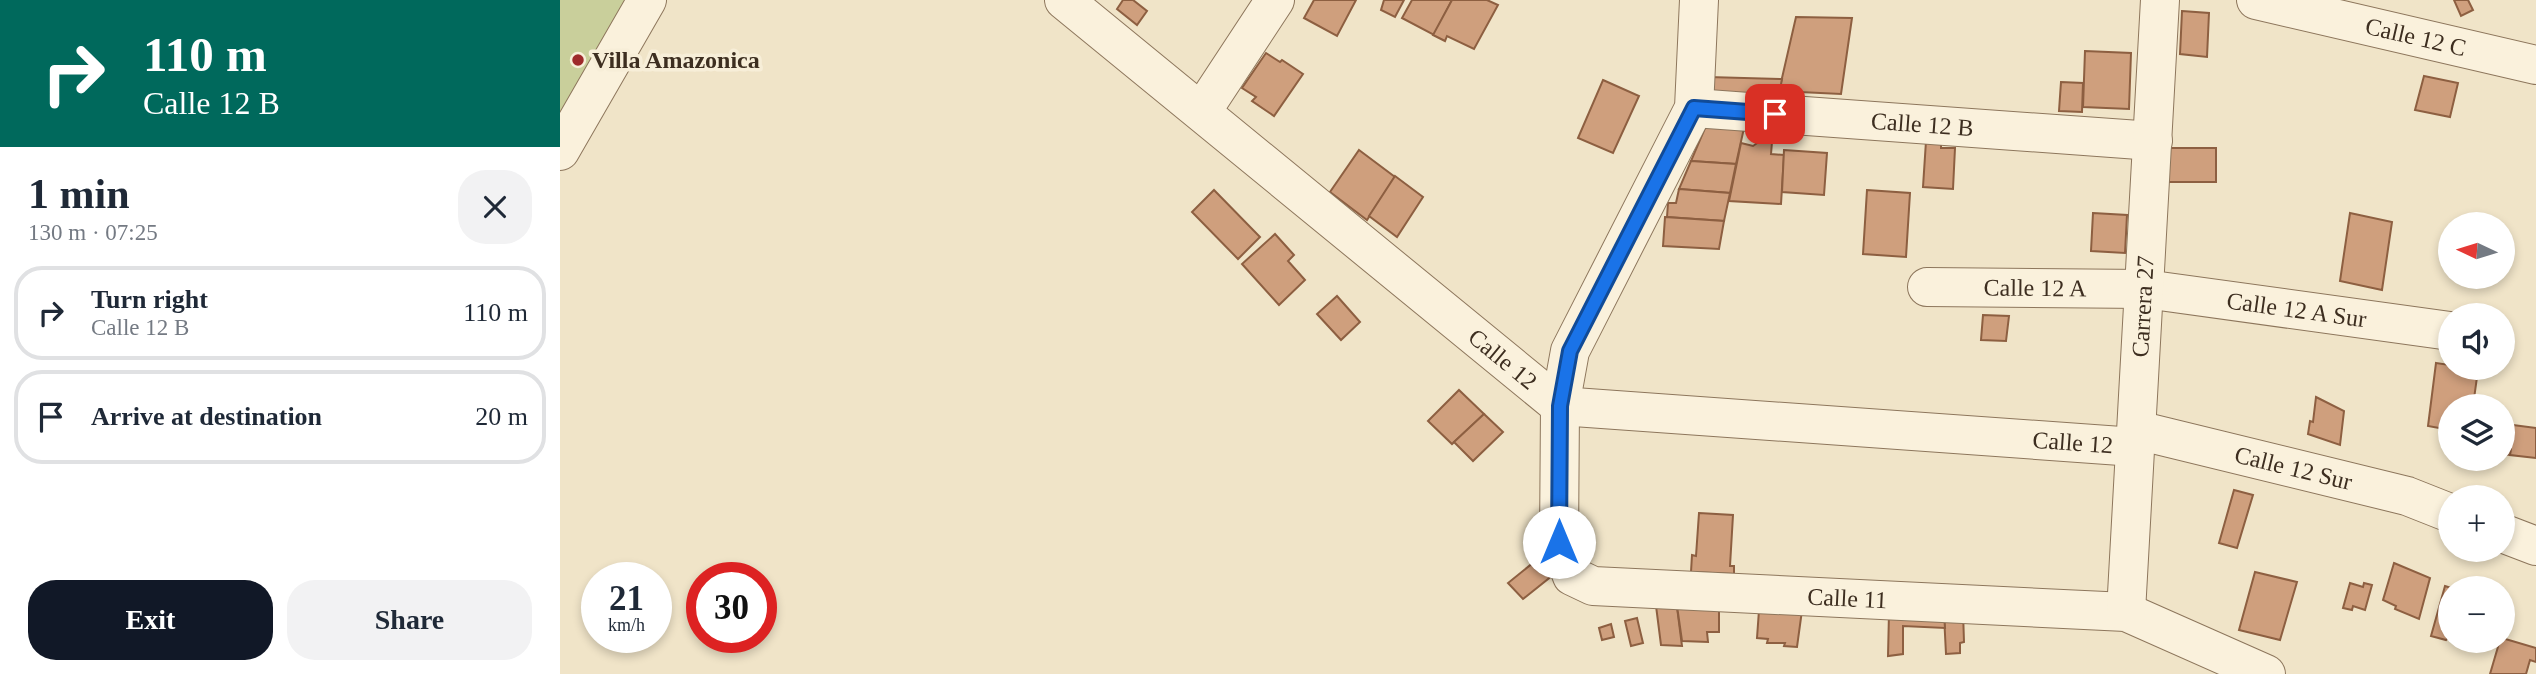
<!DOCTYPE html>
<meta charset="utf-8">
<style>
:root{--surface:#fff;--page:#f2f2f3;--text:#1f2937;--muted:#747a83;--line:#e0e1e3;--accent:#111827}
body{margin:0;font-family:Georgia,serif;background:var(--page);color:var(--text);height:100vh;display:flex;flex-direction:column;font-size:26px;white-space:nowrap}
*{box-sizing:border-box;margin:0}
p{font-size:23px;color:var(--muted)}
.icon{flex:none;width:38px;height:38px;fill:none;stroke:currentColor;stroke-width:2;stroke-linecap:round;stroke-linejoin:round}
.map{position:relative;flex:1;overflow:hidden}
.drawer{display:flex;flex-direction:column;background:var(--surface);width:560px}
.drawer>*{flex:none}
.top-card{background:#00695c;color:#fff;overflow:hidden}
.needle{width:46px;rotate:274deg}
.fabs{position:absolute;left:1878px;top:212px;display:grid;gap:14px}
.fabs a{display:grid;place-items:center;width:77px;height:77px;border-radius:50%;background:var(--surface);box-shadow:0 4px 10px #0003;font-size:35px}
.speed{position:absolute;left:21px;top:562px;display:flex;gap:14px;font-size:35px;font-weight:700;text-align:center}
.speed>*{display:grid;place-content:center;width:91px;height:91px;border-radius:50%;background:var(--surface);box-shadow:0 4px 10px #0003;line-height:1}
.speed small{font-size:18px;font-weight:400}
.speed .limit{border:10px solid #d22;background:#fff;color:#111}
.pin{position:absolute;display:grid;place-items:center;width:60px;height:60px;color:#fff;margin:-30px;border-radius:14px;box-shadow:0 4px 10px #0006}
.me{position:absolute;width:77px;margin:-38px;rotate:0deg;stroke-linejoin:round;filter:drop-shadow(0 0 5px #0008)}
.turn{display:flex;align-items:center;gap:24px;height:147px;padding:0 28px;font-size:32px}
.turn .icon{width:91px;height:91px;stroke-width:2.5}
.turn b{display:block;font-size:49px;line-height:60px}
.round{display:grid;place-items:center;flex:none;width:74px;height:74px;border-radius:28px;background:var(--page)}
.overview{display:flex;align-items:center;justify-content:space-between;height:119px;padding:0 28px}
h1{font-size:42px;font-weight:700;line-height:52px}
.button{display:flex;gap:14px;margin-top:auto;padding:14px 28px}
.button a{flex:1;height:80px;border-radius:28px;background:var(--accent);color:#fff;font-size:28px;font-weight:700;line-height:80px;text-align:center}
.button a+a{background:var(--page);color:var(--text)}
ul{padding:0;list-style:none}
li{display:flex;align-items:center;gap:21px;height:94px;margin:0 14px 10px;padding:0 14px;border:4px solid var(--line);border-radius:28px}
li div{flex:1}
li b{display:block;font-size:26px}
li em{font-style:normal}
main{display:flex;flex:1;min-height:0}
.map>svg:first-child{display:block}
</style>
<main>
<section class="drawer">
<div class="top-card">
<div class="turn"><svg class="icon" aria-label="right" viewBox="0 0 24 24"><path d="M7 20v-9h11M14 6l5 5-5 5"/></svg><div><b>110 m</b>Calle 12 B</div></div>
</div>
<div class="overview"><div><h1>1 min</h1><p>130 m · 07:25</p></div><a class="round"><svg class="icon" aria-label="close" viewBox="0 0 24 24"><path d="M6 6l12 12M18 6L6 18"/></svg></a></div>
<ul>
<li><svg class="icon" aria-label="right" viewBox="0 0 24 24"><path d="M7 20v-9h11M14 6l5 5-5 5"/></svg><div><b>Turn right</b><p>Calle 12 B</p></div><em>110 m</em></li>
<li><svg class="icon" aria-label="arrive" viewBox="0 0 24 24"><path d="M6 21V4h12l-3 4 3 4H6"/></svg><div><b>Arrive at destination</b></div><em>20 m</em></li>
</ul>
<div class="button"><a>Exit</a><a>Share</a></div>
</section>
<div class="map">
<svg width="1976" height="674" viewBox="0 0 1976 674">
<rect width="100%" height="100%" fill="#f0e4c8"/>
<path fill="#c9cf9b" d="M0,0H71L0,121Z"/>
<g fill="#cf9f7d" stroke="#8d5f41" stroke-width="2">
<path d="M563,0H573L587,11L577,25L557,9Z"/>
<path d="M754,0H796L777,36L744,18Z"/>
<path d="M824,0H844L835,17L821,10Z"/>
<path d="M852,0H892L874,35L842,18Z"/>
<path d="M892,0H927L938,5L914,49L887,36L885,41L873,35Z"/>
<path d="M1894,0H1908L1913,10L1901,16Z"/>
<path d="M1622,11L1649,13L1647,57L1620,54Z"/>
<path d="M1236,17L1292,18L1281,94L1219,91Z"/>
<path d="M1525,51L1571,53L1569,109L1523,107Z"/>
<path d="M706,53L720,62L722,60L743,74L714,116L692,101L696,97L682,88Z"/>
<path d="M1864,76L1898,83L1890,117L1855,110Z"/>
<path d="M1148,77L1222,79L1218,100L1141,97Z"/>
<path d="M1043,80L1079,96L1053,153L1018,138Z"/>
<path d="M1501,82L1523,83L1522,112L1499,111Z"/>
<path d="M1145,128H1184L1176,164L1131,161Z"/>
<path d="M1203,139L1212,142L1211,154L1224,155L1221,204L1169,201L1181,143L1193,146Z"/>
<path d="M1366,141H1381V148H1395L1393,189L1363,187Z"/>
<rect x="1609" y="148" width="47" height="34"/>
<path d="M799,150L835,177L807,220L770,192Z"/>
<path d="M1224,150L1267,153L1264,195L1222,192Z"/>
<path d="M1131,161L1176,164L1170,193L1119,189Z"/>
<path d="M835,176L863,197L837,237L809,216Z"/>
<path d="M1119,189L1170,193L1164,221L1107,217L1108,203H1116Z"/>
<path d="M654,190L700,237L678,259L632,212Z"/>
<path d="M1307,190L1350,193L1346,257L1303,254Z"/>
<path d="M1533,213L1567,215L1565,253L1531,251Z"/>
<path d="M1790,213L1832,222L1822,290L1780,281Z"/>
<path d="M1105,217L1164,221L1159,249L1103,246Z"/>
<path d="M715,234L734,255L728,261L745,280L719,305L682,264Z"/>
<path d="M777,296L800,322L781,340L757,314Z"/>
<path d="M1423,315L1449,316L1446,341L1421,340Z"/>
<path d="M1876,363L1890,365V368L1918,370L1913,406H1890V430L1868,426Z"/>
<path d="M899,390L924,414L892,444L868,421Z"/>
<path d="M1756,397L1784,411L1780,445L1748,434L1750,421L1753,422Z"/>
<path d="M924,414L943,432L913,461L894,442Z"/>
<path d="M1953,425L1976,428V458L1950,455Z"/>
<path d="M1942,428L1953,429L1950,455L1942,454Z"/>
<path d="M1674,490L1693,495L1677,548L1659,543Z"/>
<path d="M1139,513L1173,515L1170,566H1174V574L1131,572L1132,555L1136,556Z"/>
<path d="M979,558L993,575L963,599L948,583Z"/>
<path d="M1834,563L1870,578L1859,619L1835,609L1836,606L1823,600Z"/>
<path d="M1695,572L1737,582L1720,640L1679,630Z"/>
<path d="M1790,583L1803,587L1804,583L1812,585L1805,610L1793,606L1792,610L1783,608Z"/>
<path d="M1885,586L1891,588L1890,635L1886,640L1871,636Z"/>
<path d="M1095,598L1116,599L1122,646L1101,645Z"/>
<path d="M1116,599L1159,601V632H1147L1148,642L1122,641Z"/>
<path d="M1243,603L1237,647L1224,646L1225,643H1207L1208,639L1197,638L1199,610Z"/>
<path d="M1403,611L1404,642L1400,643V653L1386,654L1384,615Z"/>
<path d="M1329,613L1384,615L1385,628L1343,626V654L1328,656Z"/>
<path d="M1077,618L1083,643L1071,646L1065,621Z"/>
<path d="M1051,624L1054,637L1042,640L1039,628Z"/>
<path d="M1942,638L1976,648V662L1970,660L1966,674H1930L1940,640H1942Z"/>
</g>
<g fill="none" stroke-linecap="round" stroke-linejoin="round">
<defs>
<g id="minor">
<path id="s1" d="M504,0L1000,406L1575,447"/>
<path id="s2" d="M1139,0L1134,108L1010,351L1000,406L999,542L1012,576L1033,586L1566,612L1706,674"/>
<path id="s3" d="M1696,0L1976,65"/>
<path id="s4" d="M1134,108L1593,141"/>
<path d="M642,111L715,0"/>
<path d="M0,151L87,0"/>
<path id="s5" d="M1367,287L1585,289L1890,331"/>
<path id="s6" d="M1577,430L1847,496L1890,513"/>
<path d="M1942,533L1976,546"/>
<path id="s7" d="M1566,612L1600,0"/>
</g>
</defs>
<use href="#minor" stroke="#8d765c" stroke-width="40"/>
<use href="#minor" stroke="#faf1dc" stroke-width="38"/>
</g>
<g fill="none" stroke-linecap="round" stroke-linejoin="round">
<defs>
<path id="route" d="M999,542L1000,406L1010,351L1134,108L1215,114"/>
</defs>
<use href="#route" stroke="#114b97" stroke-width="18"/>
<use href="#route" stroke="#1a73e8" stroke-width="12"/>
</g>
<circle fill="#9e2a2b" stroke="#f7eed8" stroke-width="2.5" cx="18" cy="60" r="7"/>
<g text-anchor="middle" dominant-baseline="central" stroke-width="7" stroke-linejoin="round" paint-order="stroke">
<g font-size="24" fill="#3d2e20" stroke="#f7eed8">
<text stroke="none"><textPath href="#s3" startOffset="164">Calle 12 C</textPath></text>
<text stroke="none"><textPath href="#s4" startOffset="229">Calle 12 B</textPath></text>
<text stroke="none"><textPath href="#s5" startOffset="108">Calle 12 A</textPath></text>
<text stroke="none"><textPath href="#s7" startOffset="306">Carrera 27</textPath></text>
<text stroke="none"><textPath href="#s5" startOffset="371">Calle 12 A Sur</textPath></text>
<text stroke="none"><textPath href="#s1" startOffset="567">Calle 12</textPath></text>
<text stroke="none"><textPath href="#s1" startOffset="1155">Calle 12</textPath></text>
<text stroke="none"><textPath href="#s6" startOffset="161">Calle 12 Sur</textPath></text>
<text stroke="none"><textPath href="#s2" startOffset="887">Calle 11</textPath></text>
</g>
<g font-size="24" font-weight="bold" fill="#3d2e20" stroke="#f7eed8" text-anchor="start">
<text x="32" y="60">Villa Amazonica</text>
</g>
</g>
</svg>
<div class="fabs">
<a><svg class="needle" viewBox="-14 -14 28 28"><path d="M0-13l5 13h-10z" fill="#e53935"/><path d="M0 13l5-13h-10z" fill="#747a83"/></svg></a>
<a><svg class="icon" aria-label="sound" viewBox="0 0 24 24"><path d="M4 9h4l5-4v14l-5-4H4zM17 9q2 3 0 6"/></svg></a>
<a><svg class="icon" aria-label="layers" viewBox="0 0 24 24"><path d="M12 4l9 5-9 5-9-5zM3 14l9 5 9-5"/></svg></a>
<a>+</a>
<a>−</a>
</div>
<div class="speed"><div>21<small>km/h</small></div><div class="limit">30</div></div>
<div class="pin" style="left:1215px;top:114px;background:#d93025"><svg class="icon" aria-label="arrive" viewBox="0 0 24 24"><path d="M6 21V4h12l-3 4 3 4H6"/></svg></div>
<svg class="me" style="left:999px;top:542px" viewBox="-20 -20 40 40"><circle r="19" fill="#fff"/><path d="M0-13L10 11 0 6-10 11z" fill="#1a73e8"/></svg>
</div>
</main>
